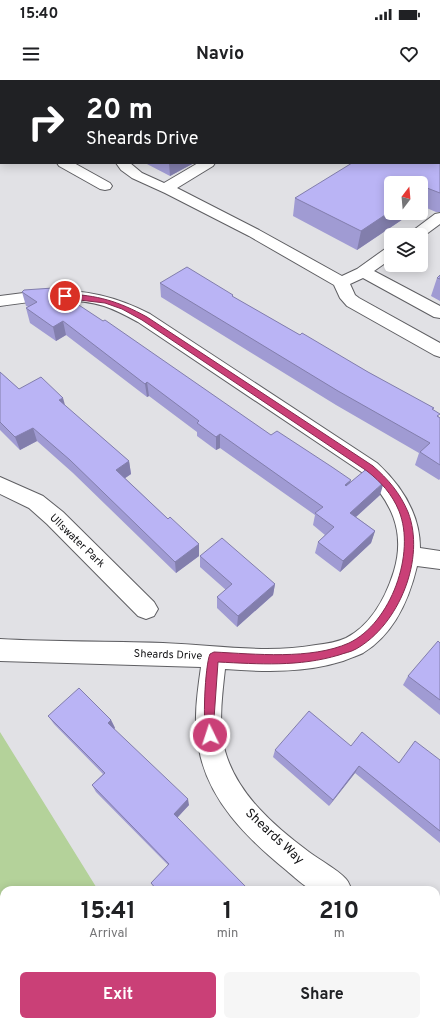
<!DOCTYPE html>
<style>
:root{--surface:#fff;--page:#f6f6f6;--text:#202124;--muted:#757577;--accent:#ca4077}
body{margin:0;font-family:Overpass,sans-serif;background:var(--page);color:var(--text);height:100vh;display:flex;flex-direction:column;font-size:15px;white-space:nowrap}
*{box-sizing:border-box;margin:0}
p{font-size:13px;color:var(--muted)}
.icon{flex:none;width:22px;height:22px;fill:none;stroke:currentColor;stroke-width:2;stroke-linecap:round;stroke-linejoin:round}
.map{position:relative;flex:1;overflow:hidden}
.details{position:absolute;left:0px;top:806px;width:440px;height:140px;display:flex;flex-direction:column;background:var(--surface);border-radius:12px 12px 0 0;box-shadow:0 2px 10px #0003}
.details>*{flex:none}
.banner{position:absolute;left:0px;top:0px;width:440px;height:84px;box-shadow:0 2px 10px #0003;background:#202124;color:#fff;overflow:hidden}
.needle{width:26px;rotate:16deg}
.tools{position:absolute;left:384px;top:96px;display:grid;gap:8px}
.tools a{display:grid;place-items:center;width:44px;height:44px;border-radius:6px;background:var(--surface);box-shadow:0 2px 10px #0003;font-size:20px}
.pin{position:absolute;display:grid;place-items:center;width:34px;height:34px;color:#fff;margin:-17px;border:2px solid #fff;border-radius:50%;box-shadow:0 1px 4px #0007}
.me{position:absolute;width:44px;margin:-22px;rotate:356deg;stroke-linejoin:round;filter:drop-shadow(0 0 3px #0008)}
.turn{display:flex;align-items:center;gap:14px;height:84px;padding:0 20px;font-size:18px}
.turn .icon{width:52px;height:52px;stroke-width:2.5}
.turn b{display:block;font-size:28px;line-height:34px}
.eta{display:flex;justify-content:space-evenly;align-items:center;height:68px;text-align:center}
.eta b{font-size:24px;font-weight:700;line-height:28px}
.cta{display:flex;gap:8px;margin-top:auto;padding:8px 20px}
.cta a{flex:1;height:46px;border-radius:6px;background:var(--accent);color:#fff;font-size:16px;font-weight:700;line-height:46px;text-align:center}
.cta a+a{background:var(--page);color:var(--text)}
.status{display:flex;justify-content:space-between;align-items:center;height:28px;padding:0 20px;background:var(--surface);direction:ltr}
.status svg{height:11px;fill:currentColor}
header{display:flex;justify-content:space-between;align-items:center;height:52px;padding:0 20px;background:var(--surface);font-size:18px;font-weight:700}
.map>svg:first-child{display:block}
</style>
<div class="status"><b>15:40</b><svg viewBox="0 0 49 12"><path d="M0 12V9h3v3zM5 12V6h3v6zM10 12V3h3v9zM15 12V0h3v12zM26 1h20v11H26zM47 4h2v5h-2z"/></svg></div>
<header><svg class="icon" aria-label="menu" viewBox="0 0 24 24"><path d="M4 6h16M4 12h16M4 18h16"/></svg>Navio<svg class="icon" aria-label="heart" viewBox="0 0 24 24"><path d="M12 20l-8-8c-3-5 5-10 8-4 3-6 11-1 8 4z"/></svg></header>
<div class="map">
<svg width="440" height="946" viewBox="0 0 440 946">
<rect width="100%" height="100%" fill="#e1e1e5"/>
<g fill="#b4d29a">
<path d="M0,0H238L1,1V38Z"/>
<path d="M0,652L98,810H4V942H179L182,946H0Z"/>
</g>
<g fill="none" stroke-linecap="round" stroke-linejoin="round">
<defs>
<g id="minor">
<rect x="439" y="7" width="1" height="8"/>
<path d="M57,83H74L110,103L112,106L110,109L105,110L100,109L59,86Z"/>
<path d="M116,83H130L142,93L164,103L198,83H215L213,86L177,108L259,150L342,196L357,189L385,169L391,167V179L374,191L440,226V238L434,237L363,198L350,204L355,215L359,218L440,263V277L434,275L347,226L340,218L334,205L249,156L165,113L132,98L121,90Z"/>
<path d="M440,133V144L421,158V155H407L435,134Z"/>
<path d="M47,210C86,210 115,216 150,234L377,383C401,405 420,434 420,468L440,471V489L417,486C409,520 394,554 363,573C357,576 350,578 343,581C305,593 265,592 225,589C222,616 218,645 225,671C237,714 275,747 309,772C321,781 337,789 346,799C349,802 350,807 352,810C343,810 319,812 312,810C305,807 292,795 286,790C247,758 208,720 199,669C193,642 197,615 201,587L0,581V559C54,562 109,561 163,563C214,565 266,574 316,565C326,564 337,562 346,558C371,545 386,517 394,491C406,451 391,421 363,393L138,242C127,236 116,230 104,226C71,216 34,221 0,226V216Z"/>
<path d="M0,397L43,416L63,432L154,522L158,529L154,536L146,539L138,536L47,444L29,428L0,414Z"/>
<path d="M436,875L440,876V908L436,907Z"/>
</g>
</defs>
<use href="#minor" stroke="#5f5f63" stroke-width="2"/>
<use href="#minor" fill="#fff" fill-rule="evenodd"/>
</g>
<g fill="#a09bd3">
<path d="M440,35V132H436L422,126L421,127V103L391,133H412L357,170L293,136L295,118Z"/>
<path d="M145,83H194L170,96Z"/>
<path d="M440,195V221L431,216L437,198Z"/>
<path d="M160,203L233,217L300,255L368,292L433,330L440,338V399L439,400L415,385L419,373L336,325L161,217Z"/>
<path d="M22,212L271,355L350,403L380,415L356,437L375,451L371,463L340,492L315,473L318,462L325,455L313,445L315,435L220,368L216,370L197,356V352L149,316L147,317L66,255L56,261L30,243L26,228L29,227L26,226Z"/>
<path d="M0,292L19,309L65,326L129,381L131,394L125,398L168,439L199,464V476L176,493L73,393L37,361L20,370L0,350Z"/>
<path d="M200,476L275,504L273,515L237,547L217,528V517L226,510L200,487Z"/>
<path d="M440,563V635L403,605L408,596Z"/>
<path d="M48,636L111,640L115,648L114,649L189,725L177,738L249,810H156L151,803L168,785L96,712L92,705L103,694L54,644Z"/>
<path d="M351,666L399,683L440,680V763L355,693L329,726L273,677L275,670Z"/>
<path d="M283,942H402L406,946H281Z"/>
</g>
<g fill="#827eac">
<path d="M0,68H1V83H2L0,84Z"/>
<path d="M169,83H194L170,96Z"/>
<path d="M427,108L422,126L421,127V112Z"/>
<path d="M391,131V133H412L357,170L361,151Z"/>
<path d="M63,241L66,255L56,261L53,247Z"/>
<path d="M147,302L149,316L147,317L145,304Z"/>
<path d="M63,318L67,332L59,320Z"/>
<path d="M33,348L37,361L20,370L15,357Z"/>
<path d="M220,354V368L216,370V357Z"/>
<path d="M129,381L131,394L118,403L116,390Z"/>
<path d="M351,400L347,413L345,405Z"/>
<path d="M384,402L380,415L347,445L350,433Z"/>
<path d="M375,451L371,463L340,492L343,481Z"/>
<path d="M199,464V476L176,493L175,482Z"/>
<path d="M275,504L273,515L237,547L238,536Z"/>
<path d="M111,640L115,648L111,652L108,643Z"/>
<path d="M359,686L355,693L329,726L333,720Z"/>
<path d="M188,719L189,725L175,740L174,734Z"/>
</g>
<g fill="#bab4f5" stroke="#827eac">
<path d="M169,0H207L209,1H166Z"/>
<path d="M248,0H280L283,1H246Z"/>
<path d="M439,35H440V113L427,108L421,112V103H391V131L361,151L295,118L352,83H439Z"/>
<path d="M0,60L1,61V68H0Z"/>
<path d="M187,187L233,215L232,216L300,255L302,253L368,292L434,328L432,329L440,334L437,336L440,338V385L420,372L430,363L338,311L160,203Z"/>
<path d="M440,195V199L437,198Z"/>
<path d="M53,208L103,241L105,240L271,355L277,351L332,387L351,400L345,405L346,406L370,386L384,402L350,433L375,451L343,481L318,462L334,447L315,433L323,427L220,354L216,357L197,343L199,341L147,302L145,304L63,241L53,247L26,228L37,222L22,212L24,210Z"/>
<path d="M0,292L19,309L41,297L63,318L59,320L129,381L116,390L168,439L170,437L199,464L175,482L70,380L33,348L15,357L0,342Z"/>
<path d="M222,458L275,504L238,536L217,517L232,504L200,476Z"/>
<path d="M438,561L440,563V620L408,596Z"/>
<path d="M79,608L111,640L108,643L188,719L174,734L249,810H157L151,803L169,784L92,705L105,693L48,636Z"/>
<path d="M309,631L351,666L362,652L399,683L415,661L440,680V751L359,686L333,720L275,670Z"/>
<path d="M287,942H402L406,946H284Z"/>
</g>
<path fill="#ca4077" stroke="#832a4d" d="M65,214C97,215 118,221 147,237L373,386C388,399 400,413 408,432C426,478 399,545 356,569C351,572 344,573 339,575C299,587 259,584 218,582L214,639L216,655L214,659L210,660L207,659C202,647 205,585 210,574L214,572C255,574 311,580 349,563C391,543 416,473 399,431C392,414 381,402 367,391L142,240L122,229L105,223L62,218L61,216Z"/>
<g text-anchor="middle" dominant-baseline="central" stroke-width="3.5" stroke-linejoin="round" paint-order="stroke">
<g font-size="11" fill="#131315" stroke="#fff">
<text transform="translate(77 461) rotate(44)">Ullswater Park</text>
<text transform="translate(168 575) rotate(2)">Sheards Drive</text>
</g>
<g font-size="13" fill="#131315" stroke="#fff">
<text transform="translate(274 757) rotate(43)">Sheards Way</text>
</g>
</g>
</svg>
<div class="tools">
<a><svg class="needle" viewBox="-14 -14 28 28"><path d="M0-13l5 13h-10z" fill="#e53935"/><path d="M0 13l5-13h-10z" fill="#757577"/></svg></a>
<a><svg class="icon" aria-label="layers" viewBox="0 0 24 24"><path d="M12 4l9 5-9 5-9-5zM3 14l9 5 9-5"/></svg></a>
</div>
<div class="pin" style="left:65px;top:216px;background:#d93025"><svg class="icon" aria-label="arrive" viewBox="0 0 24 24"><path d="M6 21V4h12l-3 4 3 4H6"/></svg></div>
<svg class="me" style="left:210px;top:655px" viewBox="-20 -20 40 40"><circle r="17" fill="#ca4077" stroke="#fff" stroke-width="3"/><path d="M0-11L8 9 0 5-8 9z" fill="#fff"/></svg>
<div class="banner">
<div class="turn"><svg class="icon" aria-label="right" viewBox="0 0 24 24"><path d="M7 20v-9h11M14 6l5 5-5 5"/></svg><div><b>20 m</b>Sheards Drive</div></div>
</div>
<section class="details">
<div class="eta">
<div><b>15:41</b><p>Arrival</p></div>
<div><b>1</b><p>min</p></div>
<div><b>210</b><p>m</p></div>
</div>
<div class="cta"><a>Exit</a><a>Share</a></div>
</section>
</div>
